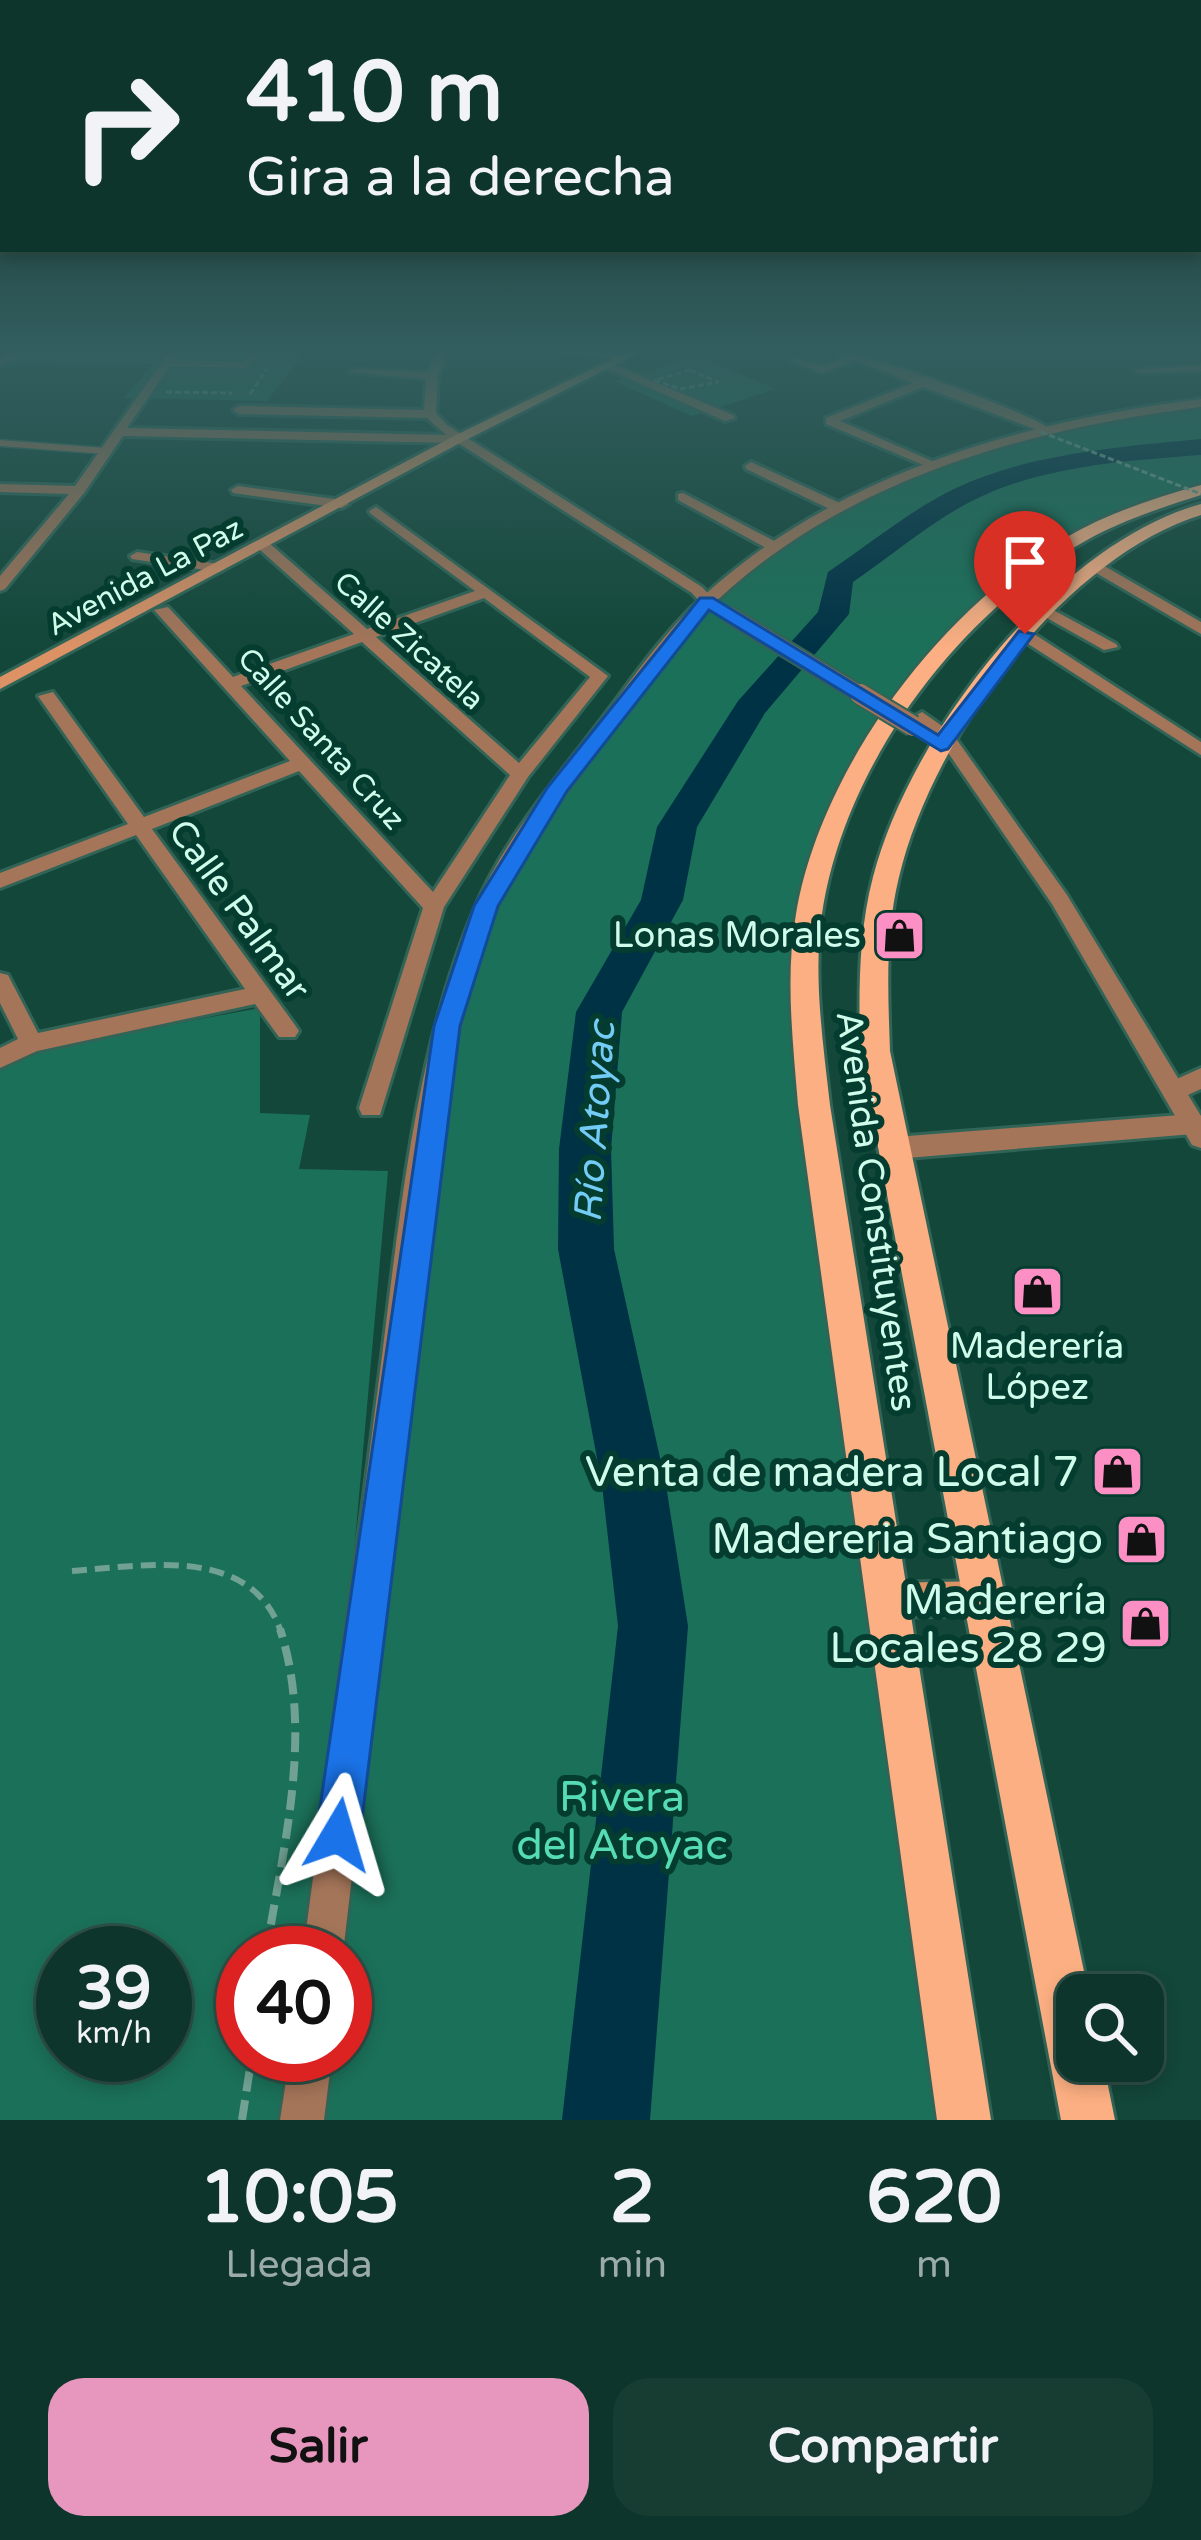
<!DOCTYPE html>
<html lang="es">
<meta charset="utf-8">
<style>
:root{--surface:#0e352b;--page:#173d33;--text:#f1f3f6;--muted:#9baba9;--line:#2e5047;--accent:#e797bd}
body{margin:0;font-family:"Varela Round",sans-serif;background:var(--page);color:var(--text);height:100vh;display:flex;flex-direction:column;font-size:45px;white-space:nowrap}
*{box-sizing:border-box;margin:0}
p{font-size:39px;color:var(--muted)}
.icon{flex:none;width:66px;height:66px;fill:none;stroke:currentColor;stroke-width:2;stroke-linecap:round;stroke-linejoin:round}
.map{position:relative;height:2120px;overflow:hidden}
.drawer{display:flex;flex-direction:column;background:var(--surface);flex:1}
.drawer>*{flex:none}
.guide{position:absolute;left:0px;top:0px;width:1203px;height:252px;box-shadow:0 6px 18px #0003,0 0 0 3px var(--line);background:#0e352b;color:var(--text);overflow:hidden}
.fabs{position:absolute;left:1056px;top:1974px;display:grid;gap:24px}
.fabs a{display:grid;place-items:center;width:108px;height:108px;border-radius:24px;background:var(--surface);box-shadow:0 6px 18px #0003,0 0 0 3px var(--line);font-size:60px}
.speed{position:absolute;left:36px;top:1926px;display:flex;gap:24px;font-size:60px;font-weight:700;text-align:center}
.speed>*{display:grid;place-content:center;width:156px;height:156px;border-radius:50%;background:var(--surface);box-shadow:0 6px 18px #0003,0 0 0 3px var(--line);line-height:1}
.speed small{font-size:30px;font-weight:400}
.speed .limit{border:18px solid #d22;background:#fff;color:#111}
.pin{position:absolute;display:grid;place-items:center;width:102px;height:102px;color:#fff;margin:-123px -51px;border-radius:50% 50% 50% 0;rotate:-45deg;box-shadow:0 0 12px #0007}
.pin .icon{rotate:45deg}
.me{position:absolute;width:132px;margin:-66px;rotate:7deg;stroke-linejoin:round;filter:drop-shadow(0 0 9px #0008)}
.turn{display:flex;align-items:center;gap:42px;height:252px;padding:0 48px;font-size:54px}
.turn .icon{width:156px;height:156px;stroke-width:2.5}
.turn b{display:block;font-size:84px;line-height:102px}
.eta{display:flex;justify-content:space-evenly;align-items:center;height:204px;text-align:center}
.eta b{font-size:72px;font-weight:700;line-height:84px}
.primary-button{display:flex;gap:24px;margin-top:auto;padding:24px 48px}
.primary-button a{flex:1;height:138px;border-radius:36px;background:var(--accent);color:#111;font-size:48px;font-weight:700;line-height:138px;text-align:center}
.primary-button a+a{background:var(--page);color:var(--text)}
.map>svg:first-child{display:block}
</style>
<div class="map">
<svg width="1201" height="2120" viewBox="0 0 1201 2120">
<rect width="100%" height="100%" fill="#134739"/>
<g fill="#1b7059" fill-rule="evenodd">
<path d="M3,352H305L267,401L124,398L153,364L0,361Z"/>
<path d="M696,356L776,389L692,416L614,381Z"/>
<path d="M1201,403V492L1125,511L991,601L882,732L814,888V1105L964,2120H0V1070L30,1050L260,1008V1113L310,1115L299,1169L388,1171L342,1687L447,1026L486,906L558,788L707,601L773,546L933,464L1041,427ZM63,1953H165V2055H63ZM243,1953H345V2055H243Z"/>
</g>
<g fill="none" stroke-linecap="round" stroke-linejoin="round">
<path fill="#003246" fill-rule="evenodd" d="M1201,439V455C1123,461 1038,466 968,503C927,525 891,556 853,582L849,614L765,713L697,827L683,900L622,1012L611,1149L614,1249L666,1485L688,1626L650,2120H562L618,1626L602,1485L558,1249L559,1149L576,1012L641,900L657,827L738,701L818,612L828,572C870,544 909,511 954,489C1030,453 1119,447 1201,439Z"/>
<defs>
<path id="service" d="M0,443L106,451"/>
<g id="minor">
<path d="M169,352H179L174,360L243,362L252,352H263L246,368L170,366L127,428L446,435L427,418L239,414L233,410L239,406L424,410L426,379L349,372L355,369L428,372L437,352H447L438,376L436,413L447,425L702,587L715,601L702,604L692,593L458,443L123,436L84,493L5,589L0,591V576L69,494L0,492V484L75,486Z"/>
<path d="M561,352H602L628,357L623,360Z"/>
<path d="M837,352C865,352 1019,409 1047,427L1037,430L923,387L840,421L939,464L928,467L826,424V418L913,383L855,360L822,373L791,361L796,358L822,366L845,357Z"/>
<path d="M607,362L733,415L735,418L725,421L603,367Z"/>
<path d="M1201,365V371L1140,373L1134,370Z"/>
<path d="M751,462L844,505L846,508L834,511L746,469L745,466Z"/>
<path d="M238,486L342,500L349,504L342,508L233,493L231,490Z"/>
<path d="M683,493L778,543L780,546L768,549L678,500V494Z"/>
<path d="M376,507L608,676L528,777L444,907L380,1115H362L359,1108L423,908L299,771L152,829L295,1025L299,1031L295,1037H279L255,1004L37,1051L0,1068V1048L18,1039L0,1003V973L8,975L38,1033L245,989L136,835L0,888V873L128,824L38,696L53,692L144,817L290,761L154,610L168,607L233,677L354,634L258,548V542H268L367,629L475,591L371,514L369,511ZM484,598L590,677L519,763L376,637ZM362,642L510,775L433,892L241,686Z"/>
<path d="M137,552L219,564L226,568L219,572L132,559L130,556Z"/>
<path d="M1091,564H1101L1201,622V634L1091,570Z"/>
<path d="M1044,605L1116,644L1118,647L1104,650L1038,613L1036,610Z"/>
<path d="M1019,632H1031L1201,742V755L1019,638Z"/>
<path d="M1201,1068V1089L1177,1100L1168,1097L1165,1090L1168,1083Z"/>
<path d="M1193,1114L1201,1116V1132L1193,1134L895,1159L886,1156L882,1148L886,1140L895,1137Z"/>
</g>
<g id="tertiary">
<path d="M14,352H27L0,366V359Z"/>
<path d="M1201,399V407C1022,429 830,484 700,617C663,655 635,700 603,742C564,794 521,847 496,908C436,1061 426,1231 408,1393C387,1580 365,1766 343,1953H303C328,1765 354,1576 378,1387C399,1227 412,1058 475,908C502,843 549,788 591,733C624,691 653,646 691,608C826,476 1019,422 1201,399Z"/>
<path d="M922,712L952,733L1067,895L1201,1116V1148L1192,1145L1052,904L940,741L913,717Z"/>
<path d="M290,2055H332L324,2120H280Z"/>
</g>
<g id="secondary">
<path d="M627,352H640L462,442L0,689V677L454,436Z"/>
<path d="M984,1581L996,1586L1001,1598L996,1610L984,1615L887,1617L875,1612L870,1600L875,1588L887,1583Z"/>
</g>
<g id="primary">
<path d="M1201,485V495C1157,509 1114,523 1075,547C951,625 844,767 822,914C813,977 823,1042 830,1105L991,2120H937L798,1105C793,1042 785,977 796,914C820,770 939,610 1065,538C1108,513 1154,498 1201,485Z"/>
<path d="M1201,504V515C1063,558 932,738 899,877C885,934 888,993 890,1051L1089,1995H1077V2061H1103L1115,2120H1061L860,1051C859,993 858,934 873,877C910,734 1056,544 1201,504Z"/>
</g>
</defs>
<use href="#service" stroke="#316456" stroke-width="9"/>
<use href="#minor" stroke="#316456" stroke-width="6"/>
<use href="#tertiary" stroke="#316456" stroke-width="6"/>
<use href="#secondary" stroke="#316456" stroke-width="6"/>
<use href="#primary" stroke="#316456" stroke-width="6"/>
<g stroke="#70a192" stroke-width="3" stroke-dasharray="6 3" stroke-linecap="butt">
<path d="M690,370L718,382L680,389L655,380Z"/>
<path d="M166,392L232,393"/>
<path d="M250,394L267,369"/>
</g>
<path stroke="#70a192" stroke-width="6" stroke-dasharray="15 8" stroke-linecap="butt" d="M72,1571C143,1566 251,1544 281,1632"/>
<g stroke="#70a192" stroke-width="8" stroke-dasharray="20 9" stroke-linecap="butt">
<path d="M266,1953C283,1848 314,1733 280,1629"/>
<path d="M242,2120L252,2055"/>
</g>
<use href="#service" stroke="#a47559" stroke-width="6"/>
<use href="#minor" fill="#a47559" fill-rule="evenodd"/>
<use href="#tertiary" fill="#a47559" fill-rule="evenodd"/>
<use href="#secondary" fill="#dd9266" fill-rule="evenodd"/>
<use href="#primary" fill="#fcaf82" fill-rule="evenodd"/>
<defs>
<path id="tertiary-bridge-far1" d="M728,614L865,697"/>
<path id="tertiary-bridge" d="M860,694L913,726"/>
</defs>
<use href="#tertiary-bridge-far1" stroke="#316456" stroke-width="20" stroke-linecap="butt"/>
<use href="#tertiary-bridge" stroke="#316456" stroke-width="24" stroke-linecap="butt"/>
<path stroke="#70a192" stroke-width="3" stroke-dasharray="6 3" stroke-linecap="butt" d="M1041,432L1201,494"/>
<use href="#tertiary-bridge-far1" stroke="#a47559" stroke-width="15"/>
<use href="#tertiary-bridge" stroke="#a47559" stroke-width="20"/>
</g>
<linearGradient id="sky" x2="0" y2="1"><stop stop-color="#0a271f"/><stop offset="0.54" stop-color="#335e5f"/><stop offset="1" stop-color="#335e5f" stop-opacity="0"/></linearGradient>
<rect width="1201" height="649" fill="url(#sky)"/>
<path fill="#1a73e8" stroke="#114b97" stroke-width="3" d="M700,598H713L938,735L1019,631L1034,634L948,749L941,751L709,610L567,791L498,906L460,1026L360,1835L354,1851L338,1857L323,1851L316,1835L434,1026L474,906L547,788Z"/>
<defs>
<symbol id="shop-square" viewBox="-11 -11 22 22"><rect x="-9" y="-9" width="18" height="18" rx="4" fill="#fc8fc3" stroke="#043d2f"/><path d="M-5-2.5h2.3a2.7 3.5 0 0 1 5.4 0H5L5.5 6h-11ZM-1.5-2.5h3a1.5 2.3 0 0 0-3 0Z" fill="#111"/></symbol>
</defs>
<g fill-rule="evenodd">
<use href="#shop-square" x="870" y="906" width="59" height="59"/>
<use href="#shop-square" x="1008" y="1262" width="59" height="59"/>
<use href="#shop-square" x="1088" y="1442" width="59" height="59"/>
<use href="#shop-square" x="1112" y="1510" width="59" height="59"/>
<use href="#shop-square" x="1116" y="1594" width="59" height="59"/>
</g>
<g text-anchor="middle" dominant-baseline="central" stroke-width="12" stroke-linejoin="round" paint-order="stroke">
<g font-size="30" fill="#d0fcec" stroke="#043d2f">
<text transform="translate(145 577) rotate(-28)">Avenida La Paz</text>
<text transform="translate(409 641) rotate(42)">Calle Zicatela</text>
<text transform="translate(321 739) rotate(48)">Calle Santa Cruz</text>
</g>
<g font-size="36" fill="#d0fcec" stroke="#043d2f">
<text transform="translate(239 910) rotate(54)">Calle Palmar</text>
<text transform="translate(876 1211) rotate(82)">Avenida Constituyentes</text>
</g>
<g font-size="36" fill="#d0fcec" stroke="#043d2f" text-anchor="end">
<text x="861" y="935">Lonas Morales</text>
<text x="1037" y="1346" text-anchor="middle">Maderería<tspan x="1037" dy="41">López</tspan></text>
</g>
<g font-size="39" font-style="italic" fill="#73ccf6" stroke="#043d2f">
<text transform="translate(595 1122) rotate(-86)">Río Atoyac</text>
</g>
<g font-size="42" fill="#d0fcec" stroke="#043d2f" text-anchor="end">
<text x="1079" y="1472">Venta de madera Local 7</text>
<text x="1103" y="1539">Madereria Santiago</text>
<text x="1107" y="1600">Maderería<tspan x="1107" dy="48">Locales 28 29</tspan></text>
</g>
<g font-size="42" fill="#56dcb5" stroke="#043d2f">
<text x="622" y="1797">Rivera<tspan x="622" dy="48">del Atoyac</tspan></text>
</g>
</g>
</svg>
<div class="fabs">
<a><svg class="icon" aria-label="search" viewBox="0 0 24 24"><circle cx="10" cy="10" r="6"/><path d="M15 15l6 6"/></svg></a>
</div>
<div class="speed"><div>39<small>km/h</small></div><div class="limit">40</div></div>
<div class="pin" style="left:1025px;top:634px;background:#d93025"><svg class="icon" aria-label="arrive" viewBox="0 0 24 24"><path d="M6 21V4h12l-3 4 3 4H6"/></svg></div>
<svg class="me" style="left:338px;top:1835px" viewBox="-20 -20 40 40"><path d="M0-17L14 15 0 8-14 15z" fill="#1a73e8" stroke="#fff" stroke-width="4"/></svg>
<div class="guide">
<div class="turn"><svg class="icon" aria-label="right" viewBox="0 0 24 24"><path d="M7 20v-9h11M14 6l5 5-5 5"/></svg><div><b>410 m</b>Gira a la derecha</div></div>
</div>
</div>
<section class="drawer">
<div class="eta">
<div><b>10:05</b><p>Llegada</p></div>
<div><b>2</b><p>min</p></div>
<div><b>620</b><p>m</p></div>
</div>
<div class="primary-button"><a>Salir</a><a>Compartir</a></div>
</section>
